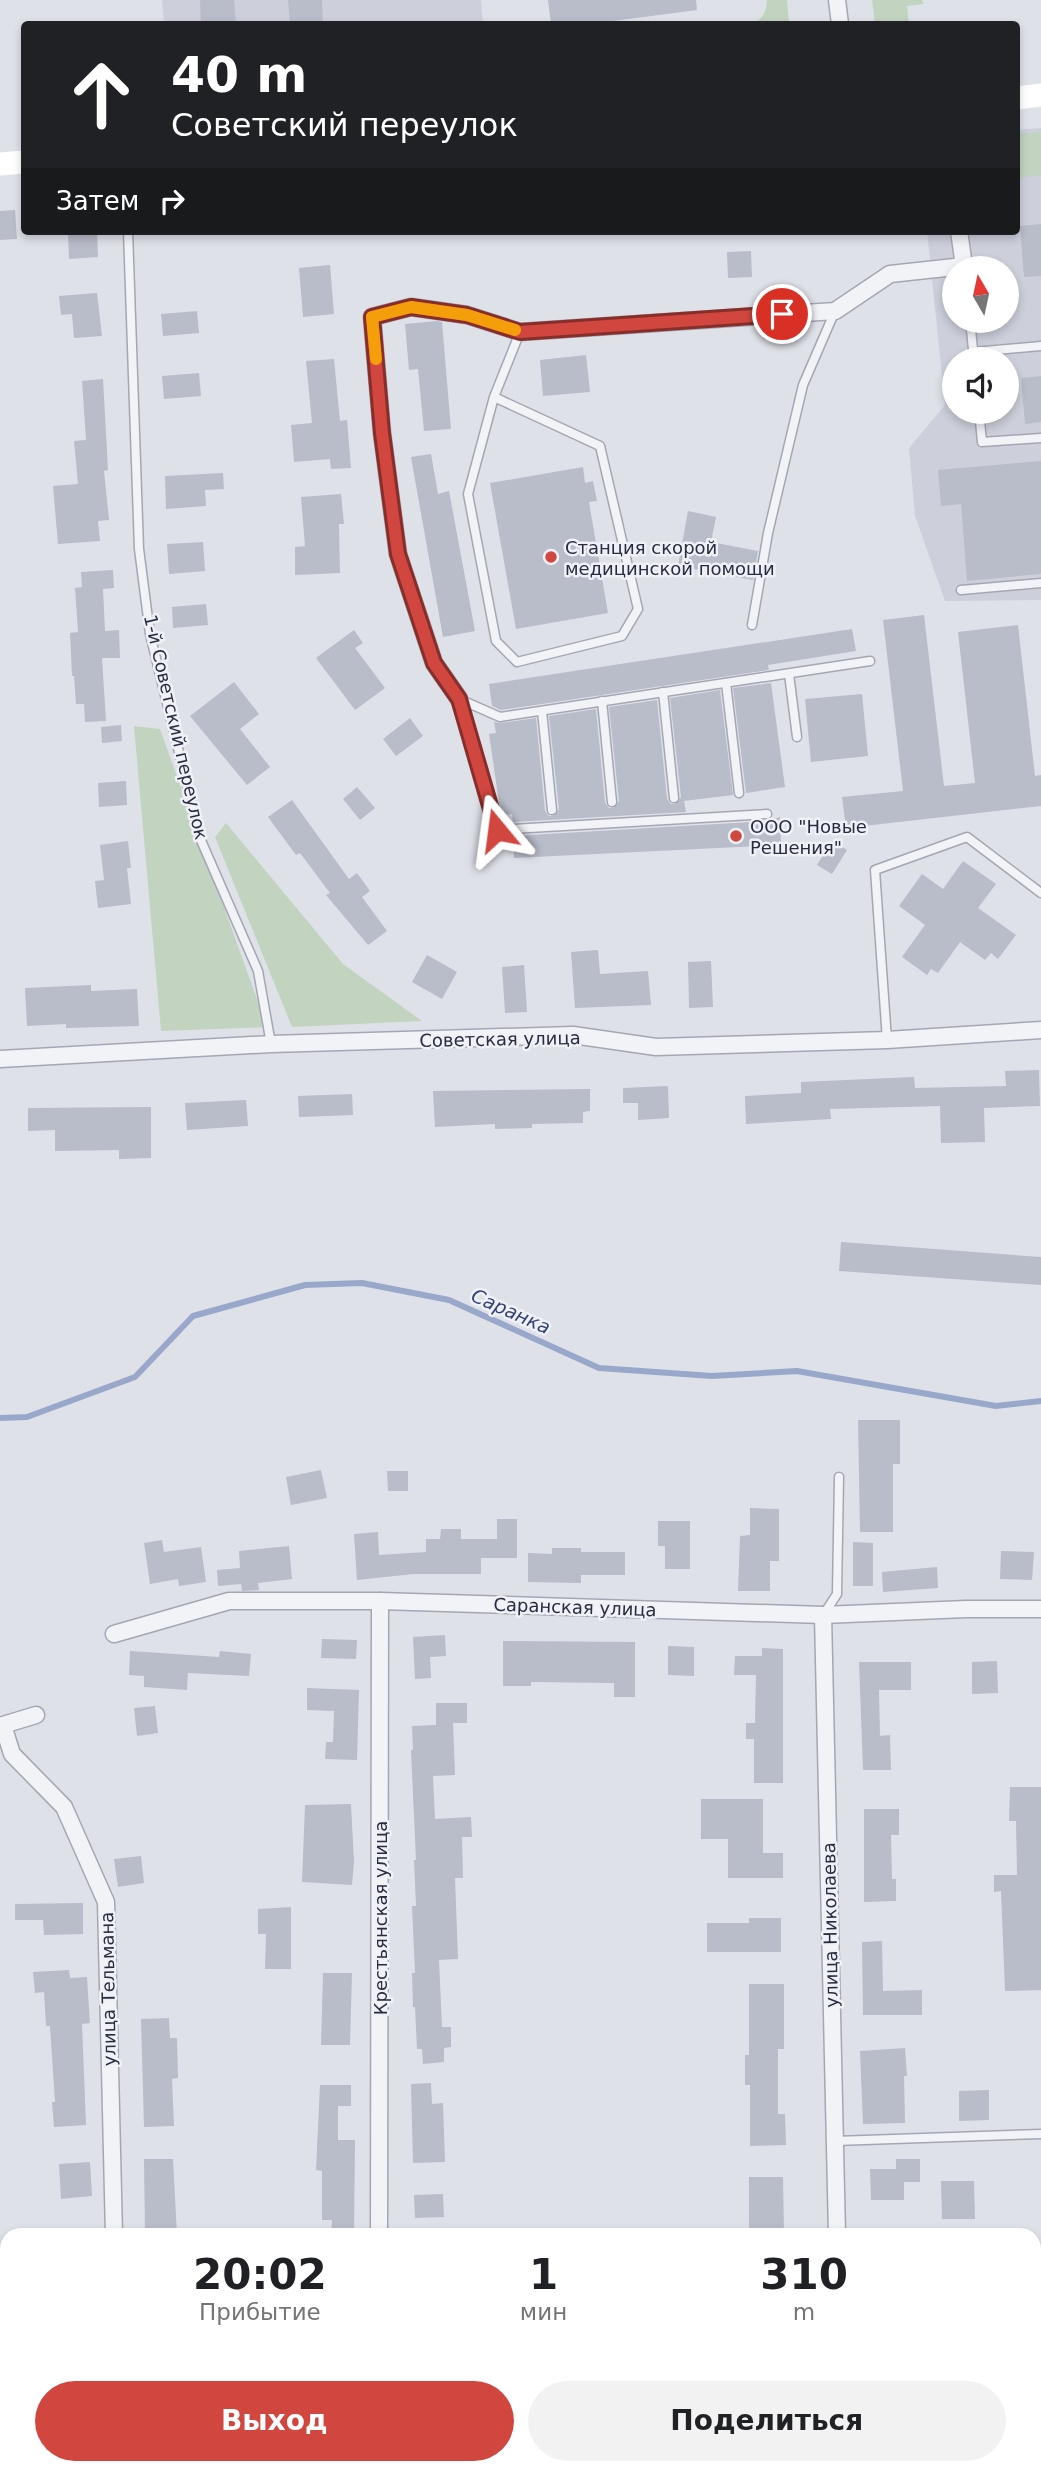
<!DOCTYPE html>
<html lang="ru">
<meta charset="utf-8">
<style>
:root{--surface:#fff;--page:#f2f2f2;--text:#202124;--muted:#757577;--accent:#d24640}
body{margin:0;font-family:"DejaVu Sans",sans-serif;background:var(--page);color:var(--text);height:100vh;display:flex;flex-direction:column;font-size:26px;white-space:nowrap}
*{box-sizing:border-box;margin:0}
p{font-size:23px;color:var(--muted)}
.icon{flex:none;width:38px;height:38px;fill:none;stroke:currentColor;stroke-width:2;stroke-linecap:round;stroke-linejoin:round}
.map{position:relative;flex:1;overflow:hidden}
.side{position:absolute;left:0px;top:2228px;width:1041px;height:247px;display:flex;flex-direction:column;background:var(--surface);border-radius:21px 21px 0 0;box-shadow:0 4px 10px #0003}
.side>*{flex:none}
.banner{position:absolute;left:21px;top:21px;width:999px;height:214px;border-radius:7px;box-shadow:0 4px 10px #0003;background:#202124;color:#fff;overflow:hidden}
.needle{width:46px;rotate:351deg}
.buttons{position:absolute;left:942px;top:256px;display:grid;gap:14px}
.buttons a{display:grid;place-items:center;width:77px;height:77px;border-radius:50%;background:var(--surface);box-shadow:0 4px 10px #0003;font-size:35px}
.pin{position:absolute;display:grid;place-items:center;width:60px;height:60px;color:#fff;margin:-30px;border:4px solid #fff;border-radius:50%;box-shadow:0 2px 7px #0007}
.me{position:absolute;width:77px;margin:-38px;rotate:344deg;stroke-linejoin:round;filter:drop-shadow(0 0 5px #0008)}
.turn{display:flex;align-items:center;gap:24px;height:147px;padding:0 35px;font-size:32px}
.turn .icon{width:91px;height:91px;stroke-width:2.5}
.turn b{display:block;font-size:49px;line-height:60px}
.then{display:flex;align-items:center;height:66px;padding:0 35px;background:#0003;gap:14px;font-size:26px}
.eta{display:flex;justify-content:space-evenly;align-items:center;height:119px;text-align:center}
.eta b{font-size:42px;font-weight:600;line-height:49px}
.button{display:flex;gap:14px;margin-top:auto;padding:14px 35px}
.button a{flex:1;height:80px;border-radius:42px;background:var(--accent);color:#fff;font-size:28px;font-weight:600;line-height:80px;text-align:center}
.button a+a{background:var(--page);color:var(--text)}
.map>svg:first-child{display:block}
</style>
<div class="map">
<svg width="1041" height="2473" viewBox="0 0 1041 2473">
<rect width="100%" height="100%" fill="#dfe1e9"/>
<g fill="#cdd0db" fill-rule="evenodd">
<path d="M162,0H481L483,24H164Z"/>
<path d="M1041,128V600L945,601L915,516L909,448L945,405L927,231H1017V130ZM954,268H1006V320H954ZM954,359H1006V411H954Z"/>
</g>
<g fill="#c2d3c0">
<path d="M767,0H787L789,24H751C763,19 766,13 767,0Z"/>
<path d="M872,0H922L924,4L907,6L909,24H875Z"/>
<path d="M1041,132V175L1017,178V134Z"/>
<path d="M134,726L160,729L267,1027L161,1031Z"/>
<path d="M226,823L343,964L422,1021L292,1027L215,837Z"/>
</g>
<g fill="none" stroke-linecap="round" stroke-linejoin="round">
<path stroke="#99a8ca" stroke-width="6" d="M0,1418L27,1417L135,1377L193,1316L305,1285L362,1283L449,1300L599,1368L712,1376L797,1371L996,1406L1041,1401"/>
</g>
<g fill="#b9bcc9">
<path d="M200,0H234L236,24H201Z"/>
<path d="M288,0H322L323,24H290Z"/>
<path d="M548,0H696L697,10L590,24H551Z"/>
<path d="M15,210L17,239L0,240V211Z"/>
<path d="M1041,224V276L1024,277L1020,226Z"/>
<path d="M68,231H97L98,257L69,259Z"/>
<path d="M751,251L752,277L728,278L727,252Z"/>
<path d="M330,265L334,314L303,317L299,268Z"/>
<path d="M97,293L102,336L74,338L72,314L61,315L59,296Z"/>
<path d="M197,311L199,333L163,336L161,314Z"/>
<path d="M437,321L442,322L451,429L424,431L418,369L409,370L405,324Z"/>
<path d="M586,355L590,392L543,396L540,360Z"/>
<path d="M334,359L340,421L347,420L351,468L331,469L330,459L294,462L291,425L312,423L306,361Z"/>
<path d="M199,373L201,396L164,399L162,376Z"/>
<path d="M1041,376V422L1025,424L1021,378Z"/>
<path d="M103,379L108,470L104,471L109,520L98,521L100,541L58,544L53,486L78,484L74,441L86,440L82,381Z"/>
<path d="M431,454L438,494L449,491L475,631L443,637L411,457Z"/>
<path d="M1041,461V574L967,581L961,504L941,506L938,470Z"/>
<path d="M583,467L585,483L593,481L597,501L589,502L608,613L516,629L490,483Z"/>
<path d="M223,473L224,489L205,490L206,506L166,509L165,476Z"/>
<path d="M341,494L344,524H339L340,573L295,575V547L305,546L301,497Z"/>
<path d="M688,511L716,517L711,542L758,551L753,580L678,566Z"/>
<path d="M203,542L205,571L169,574L167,544Z"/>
<path d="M113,570L114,588L103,589L105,631L119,630L120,658H102L106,721L85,722L84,704H76L74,676H72L70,633L78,632L75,588L82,587L81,572Z"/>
<path d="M206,604L208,625L173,628L172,607Z"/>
<path d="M924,615L944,786L975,783L958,632L1018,625L1035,776L1041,775V806L846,828L842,797L903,791L883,620Z"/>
<path d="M852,629L856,651L768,665L769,670L501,710L492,706L489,684Z"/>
<path d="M354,630L363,643L355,648L385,688L355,710L316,658Z"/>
<path d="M234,682L259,714L240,729L270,767L247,785L190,716Z"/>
<path d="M771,683L785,787L746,793L733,688Z"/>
<path d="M720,690L733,795L684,801L686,812L513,822L512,814L501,816L489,734L496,733L494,722L501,723L536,718L545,811L549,816H553L559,809L549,716L596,709L605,803L609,808H613L619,801L609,707L657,700L667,799L671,804H675L681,797L670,698Z"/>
<path d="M862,694L868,756L811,762L805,699Z"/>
<path d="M410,718L423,736L396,756L383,739Z"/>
<path d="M121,725L122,741L102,743L101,727Z"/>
<path d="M126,781L127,805L99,807L98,783Z"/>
<path d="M357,787L375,808L360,820L343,799Z"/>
<path d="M292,800L349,879L357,873L370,891L362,897L387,931L368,945L326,895L330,893L300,853L296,855L268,817Z"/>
<path d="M780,817L781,845L514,858L513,836L767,821Z"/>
<path d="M128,841L131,868H127L131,904L98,908L95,881L104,880L100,845Z"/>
<path d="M832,841L847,850L832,874L817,865Z"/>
<path d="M963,861L996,884L978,908L1016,935L998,959L991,953L985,960L960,942L938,973L931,969L927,975L902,957L925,925L899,906L922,874L943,889Z"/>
<path d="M598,950L600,974L648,971L651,1005L575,1008L571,952Z"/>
<path d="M427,955L457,972L442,999L412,982Z"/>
<path d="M711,961L713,1007L689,1008L688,962Z"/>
<path d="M524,965L527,1012L505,1013L502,967Z"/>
<path d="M91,985V991L137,989L139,1026L66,1028V1024L27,1026L25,988Z"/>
<path d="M1039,1070L1040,1106L984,1108L985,1142L941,1143L940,1106L830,1109L831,1119L746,1124L745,1096L801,1093V1082L914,1077L915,1088L1006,1086L1005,1071Z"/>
<path d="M668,1086L669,1118L638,1120V1103H623V1088Z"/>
<path d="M590,1089V1111L583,1112V1123L532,1124V1128L495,1129V1124L435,1127L433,1091Z"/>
<path d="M352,1094L353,1115L299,1117L298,1096Z"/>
<path d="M246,1100L248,1126L187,1130L185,1103Z"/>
<path d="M151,1107V1158L119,1159V1150L55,1151V1130L28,1131V1108Z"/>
<path d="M841,1242L1041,1257V1285L839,1271Z"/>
<path d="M858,1420H900V1464H893V1532H860Z"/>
<path d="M321,1470L327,1498L291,1505L286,1477Z"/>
<path d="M387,1471H408V1491H388Z"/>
<path d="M750,1508L779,1509V1561H770V1591H738L740,1536L750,1535Z"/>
<path d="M497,1519H517V1558H481V1574H413L357,1580L354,1534L378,1532L379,1555L426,1552V1539H440L441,1529H461V1539H497Z"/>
<path d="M658,1521H690V1569H665V1546H658Z"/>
<path d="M162,1540L164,1552L201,1547L206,1582L179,1586L178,1579L150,1584L144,1543Z"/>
<path d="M853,1542L873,1543V1586H853Z"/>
<path d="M289,1546L292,1579L258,1583L259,1590L242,1591L241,1584L218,1586L217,1570L240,1568L239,1551Z"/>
<path d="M552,1548H581V1552H625V1575H581V1583L528,1582V1553L552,1554Z"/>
<path d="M1001,1551L1034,1552L1032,1580L1000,1579Z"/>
<path d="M937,1567L938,1588L883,1592L882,1572Z"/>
<path d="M445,1635L446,1656L430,1657L431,1678L415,1679L413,1637Z"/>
<path d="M322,1639L357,1640L356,1659L321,1658Z"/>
<path d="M503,1641L635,1642V1697H614V1683L531,1682V1686H503Z"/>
<path d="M668,1646L694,1647V1676L668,1675Z"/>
<path d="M762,1648L783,1649V1783H754V1739H746V1723H755L756,1675H734L735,1656H762Z"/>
<path d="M130,1651L219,1657L220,1651L251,1654L249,1676L188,1673L187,1690L144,1687V1676L129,1675Z"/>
<path d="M997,1661L998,1693L972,1694V1662Z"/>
<path d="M859,1662H911V1690H879L880,1736L890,1735L891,1770H863Z"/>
<path d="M307,1688L359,1690L357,1760L325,1759L326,1742H333L334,1711L307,1710Z"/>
<path d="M436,1703H467V1723H453L455,1775L433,1776L435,1819L471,1817L472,1837H462L463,1878H455L458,1959L439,1960L442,2027H451V2047L444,2048V2062L423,2064L422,2049H417L415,2007H413L412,1973H415L412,1906H416L414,1860H416L411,1750H413L412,1726L436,1725Z"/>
<path d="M155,1706L158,1733L137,1736L134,1708Z"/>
<path d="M1010,1787H1041V1990L1005,1991L1001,1891L994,1892V1875H1017L1016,1821H1009Z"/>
<path d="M701,1799H763V1853H783V1878H728V1839H701Z"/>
<path d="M351,1804L354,1862L352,1885L302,1882L305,1805Z"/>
<path d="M864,1809H899V1835H891L892,1879H896V1901L864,1902Z"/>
<path d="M141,1856L144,1883L118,1887L114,1859Z"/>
<path d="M83,1903V1934L44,1935L43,1920H15V1904Z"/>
<path d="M291,1907V1969H265L266,1934H258V1909Z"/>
<path d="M749,1918H781V1952H707V1923H749Z"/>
<path d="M882,1941L883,1991L922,1990V2015H863L862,1942Z"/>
<path d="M69,1970L70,1978L87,1977L90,2023L82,2024L86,2125L54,2127L52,2102H55L50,2026H46L44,1992L35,1993L33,1972Z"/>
<path d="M323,1973H352L350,2045H321Z"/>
<path d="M749,1984H784V2049H778V2114H785L786,2145L750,2146V2085H745V2055H749Z"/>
<path d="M169,2018L170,2038H177L178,2078L172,2079L174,2126L144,2127L141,2019Z"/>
<path d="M905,2048L907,2076H904L905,2123L863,2124L860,2051Z"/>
<path d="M431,2083L432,2104L443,2103L445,2162L413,2163L411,2084Z"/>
<path d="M320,2085H351V2106H338V2140H355L354,2235H331L332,2220H322V2171L316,2170Z"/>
<path d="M989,2090V2120L959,2121V2091Z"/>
<path d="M144,2159H173L177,2235H145Z"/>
<path d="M896,2159H920V2182H904V2200H871L870,2169H896Z"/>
<path d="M90,2162L92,2196L61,2199L59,2164Z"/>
<path d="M749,2177H783L784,2233H749Z"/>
<path d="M941,2181H974L975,2219H942Z"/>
<path d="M443,2194L444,2217L415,2218L414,2195Z"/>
</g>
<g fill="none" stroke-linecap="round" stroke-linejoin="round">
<defs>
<g id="lane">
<path d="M128,231L139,549L150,634L200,838L258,971L271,1044"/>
<path d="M970,320L974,359"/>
<path d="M974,352L1041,346"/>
<path d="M494,397L600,446L638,609L622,636L517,662L496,641L468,494L494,397L520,332"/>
<path d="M979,411L982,442L1041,438"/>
<path d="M961,590L1041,583"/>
<path d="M752,625L768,533L803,385L835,311"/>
<path d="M789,674L797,737"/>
<path d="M726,683L739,793"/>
<path d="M663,692L674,798"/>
<path d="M459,699L500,717L870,661"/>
<path d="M459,699L497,830L767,814"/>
<path d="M602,701L612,802"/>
<path d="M542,711L552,810"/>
<path d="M887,1040L875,870L967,837L1041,893"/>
<path d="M824,1614L837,1594L839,1477"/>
<path d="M835,2141L1041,2134"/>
<path d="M931,2468L932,2473"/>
</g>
<g id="street">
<path d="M837,0L840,24"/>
<path d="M459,699L434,663L398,554L382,433L372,317L411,307L467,315L520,332L835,311L890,274L964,266L959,231"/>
<path d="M0,1059L271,1044L573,1035L656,1047L887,1040L1041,1030"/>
<path d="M823,1615L837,2235"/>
<path d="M114,1634L229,1601H380L823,1615L966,1609H1041"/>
<path d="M36,1715L3,1725L12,1754L64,1807L106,1902L114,2235"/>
<path d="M379,2235L380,1601"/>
<path d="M120,2468V2473"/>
<path d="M840,2468V2473"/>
<path d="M379,2473V2468"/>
</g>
</defs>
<use href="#lane" stroke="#a4a7b3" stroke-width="11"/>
<use href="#street" stroke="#a4a7b3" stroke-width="19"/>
<use href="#lane" stroke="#f2f3f7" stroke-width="8"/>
<use href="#street" stroke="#f2f3f7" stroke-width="16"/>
<g stroke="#fff" stroke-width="23">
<path d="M1017,98L1041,95"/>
<path d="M0,164L24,162"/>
</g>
</g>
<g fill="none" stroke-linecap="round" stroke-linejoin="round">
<defs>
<path id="route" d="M497,830L459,699L434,663L398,554L382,433L372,317L411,307L467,315L520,332L782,314"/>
</defs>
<use href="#route" stroke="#882e2a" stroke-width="18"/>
<use href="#route" stroke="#d24640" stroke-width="12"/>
<path stroke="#f59e0b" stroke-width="12" d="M376,359L372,317L411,307L467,315L515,330"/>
</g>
<g fill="#d24640" stroke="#eff1f7" stroke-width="2.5">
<circle cx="551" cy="557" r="7"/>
<circle cx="736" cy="836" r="7"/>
</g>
<g text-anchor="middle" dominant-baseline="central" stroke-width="5" stroke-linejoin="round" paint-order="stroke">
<g font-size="18" fill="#282c41" stroke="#eff1f7" text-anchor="start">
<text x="565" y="547">Станция скорой<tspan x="565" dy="21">медицинской помощи</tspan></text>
<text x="750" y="826">ООО "Новые<tspan x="750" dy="21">Решения"</tspan></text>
</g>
<g font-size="18" fill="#282c41" stroke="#eff1f7">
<text transform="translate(176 727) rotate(77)">1-й Советский переулок</text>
<text transform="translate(500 1039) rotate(-1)">Советская улица</text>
<text transform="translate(575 1607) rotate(2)">Саранская улица</text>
<text transform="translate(380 1918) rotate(-90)">Крестьянская улица</text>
<text transform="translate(830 1925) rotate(-91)">улица Николаева</text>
<text transform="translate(108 1989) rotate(-91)">улица Тельмана</text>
</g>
<g font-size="19" font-style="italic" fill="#304276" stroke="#eff1f7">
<text transform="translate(511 1311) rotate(24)">Саранка</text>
</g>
</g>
</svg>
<div class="buttons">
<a><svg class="needle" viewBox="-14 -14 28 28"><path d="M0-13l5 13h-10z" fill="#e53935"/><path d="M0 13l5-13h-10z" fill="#757577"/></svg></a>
<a><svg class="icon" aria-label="sound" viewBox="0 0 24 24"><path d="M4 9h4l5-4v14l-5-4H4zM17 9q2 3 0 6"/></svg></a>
</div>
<div class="pin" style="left:782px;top:314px;background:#d93025"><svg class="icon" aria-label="arrive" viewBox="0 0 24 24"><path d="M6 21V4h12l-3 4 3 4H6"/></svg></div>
<svg class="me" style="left:497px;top:830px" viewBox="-20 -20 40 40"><path d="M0-17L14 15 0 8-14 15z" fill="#d24640" stroke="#fff" stroke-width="4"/></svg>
<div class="banner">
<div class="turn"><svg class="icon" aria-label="ahead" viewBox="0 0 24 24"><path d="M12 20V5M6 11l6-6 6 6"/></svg><div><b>40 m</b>Советский переулок</div></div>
<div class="then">Затем<svg class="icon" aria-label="right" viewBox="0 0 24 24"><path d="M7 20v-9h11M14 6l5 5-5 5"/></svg></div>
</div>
<section class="side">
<div class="eta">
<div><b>20:02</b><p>Прибытие</p></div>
<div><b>1</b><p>мин</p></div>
<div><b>310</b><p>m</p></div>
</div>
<div class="button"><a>Выход</a><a>Поделиться</a></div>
</section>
</div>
